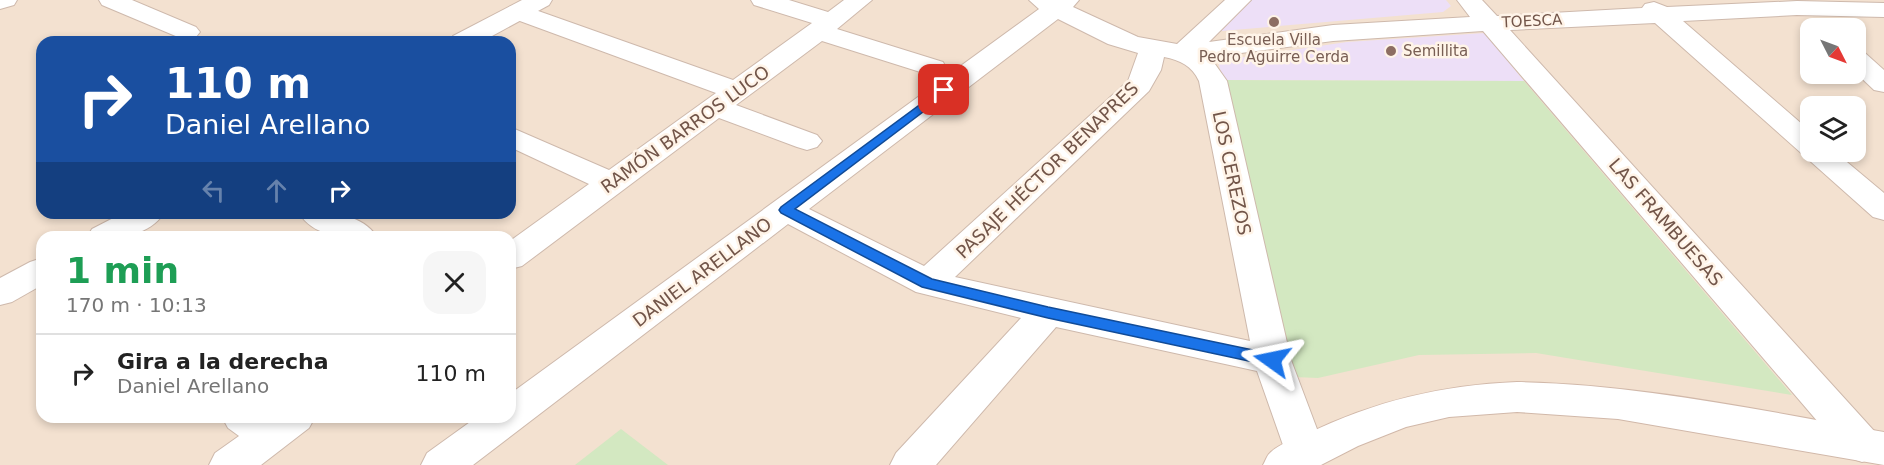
<!DOCTYPE html>
<html lang="es">
<meta charset="utf-8">
<style>
:root{--surface:#fff;--page:#f6f6f6;--text:#222;--muted:#767676;--line:#e0e0e0}
body{margin:0;font-family:"DejaVu Sans",sans-serif;background:var(--page);color:var(--text);height:100vh;display:flex;flex-direction:column;font-size:22px;white-space:nowrap}
*{box-sizing:border-box;margin:0}
p{font-size:20px;color:var(--muted)}
.icon{flex:none;width:33px;height:33px;fill:none;stroke:currentColor;stroke-width:2;stroke-linecap:round;stroke-linejoin:round}
.map{position:relative;flex:1;overflow:hidden}
.side{position:absolute;left:36px;top:231px;width:480px;height:192px;display:flex;flex-direction:column;background:var(--surface);border-radius:18px;box-shadow:0 3px 9px #0003}
.side>*{flex:none}
.guide{position:absolute;left:36px;top:36px;width:480px;height:183px;border-radius:18px;box-shadow:0 3px 9px #0003;background:#1a4fa0;color:#fff;overflow:hidden}
.needle{width:39px;rotate:132deg}
.tools{position:absolute;left:1800px;top:18px;display:grid;gap:12px}
.tools a{display:grid;place-items:center;width:66px;height:66px;border-radius:12px;background:var(--surface);box-shadow:0 3px 9px #0003;font-size:30px}
.pin{position:absolute;display:grid;place-items:center;width:51px;height:51px;color:#fff;margin:-26px;border-radius:12px;box-shadow:0 3px 9px #0006}
.me{position:absolute;width:66px;margin:-33px;rotate:282deg;stroke-linejoin:round;filter:drop-shadow(0 0 4px #0008)}
.turn{display:flex;align-items:center;gap:21px;height:126px;padding:0 30px;font-size:27px}
.turn .icon{width:78px;height:78px;stroke-width:2.5}
.turn b{display:block;font-size:42px;line-height:51px}
.lanes{display:flex;align-items:center;height:57px;padding:0 30px;background:#0003;justify-content:center;gap:30px;direction:ltr}
.lanes .off{opacity:.35}
.round{display:grid;place-items:center;flex:none;width:63px;height:63px;border-radius:18px;background:var(--page)}
.head{display:flex;align-items:center;justify-content:space-between;height:102px;padding:0 30px}
h1{font-size:36px;font-weight:700;line-height:45px;color:#1e9e55}
ul{padding:0;list-style:none}
li{display:flex;align-items:center;gap:18px;height:78px;padding:0 30px;border-top:2px solid var(--line)}
li div{flex:1}
li b{display:block;font-size:22px}
li em{font-style:normal}
.map>svg:first-child{display:block}
</style>
<div class="map">
<svg width="1884" height="465" viewBox="0 0 1884 465">
<rect width="100%" height="100%" fill="#fbf0e2"/>
<path fill="#f3e1d0" fill-rule="evenodd" d="M0,0H1884V465H0ZM1810,28H1856V74H1810ZM42,42H510V213H42ZM1810,106H1856V152H1810ZM42,237H510V417H42Z"/>
<g fill="#eddff7">
<path d="M1246,0H1446L1451,6L1443,12L1210,32Z"/>
<path d="M1485,33L1524,81L1223,80L1218,61L1347,42Z"/>
</g>
<g fill="#d3e8c1">
<path d="M1223,80L1524,81L1792,395L1536,353L1419,355L1318,378L1294,377Z"/>
<path d="M621,429L668,465H575Z"/>
</g>
<g fill="none" stroke-linecap="round" stroke-linejoin="round">
<defs>
<g id="minor">
<path d="M0,0H17L14,5L0,9Z"/>
<path d="M99,0H132L196,27L200,32L196,37L187,40L178,37L102,5Z"/>
<path d="M751,0H789L828,12L844,0H872L837,29L943,62L946,68L943,74L933,76L822,41L736,105L817,135L822,141L817,147L807,150L797,147L719,118L522,266L510,269V241L589,184L510,147V127L609,170L716,93L509,17L506,12L509,7L518,5L527,7L733,80L812,23L754,5Z"/>
<path d="M1029,0H1079L1073,7L1138,37L1177,44L1225,0H1251L1209,42L1333,25L1470,17L1457,0H1482L1497,16L1642,8L1645,4L1654,2L1667,7L1797,1L1884,3V17L1797,15L1683,21L1810,131V152H1835L1884,193V220L1873,217L1655,23L1510,30L1876,433L1882,445L1876,457L1862,462L1848,457L1483,31L1333,41L1210,57L1227,81L1291,360L1326,453L1320,465H1290L1257,371L1056,327L936,465H890L896,453L1021,318L916,292L788,224L473,465H421L427,453L477,417H510V394L1039,9ZM1058,19L1108,44L1138,53L1128,81L924,266L809,209ZM1164,57C1180,60 1192,66 1199,81L1250,341L955,277L1149,91L1161,70Z"/>
<path d="M1856,51L1865,53L1884,70V92L1874,90L1856,73Z"/>
<path d="M299,213C326,213 360,211 377,237C349,237 316,240 299,213Z"/>
<path d="M222,417H315L309,428L261,465H209L215,453L239,436L228,428Z"/>
</g>
<g id="tertiary">
<path d="M522,0H552L549,5L481,42H449L453,36Z"/>
<path d="M123,213H164C147,239 115,237 87,237L92,229Z"/>
<path d="M42,258V285L12,302L0,305V278L30,262Z"/>
</g>
<path id="secondary" d="M1517,382C1640,384 1763,411 1884,432V465L1618,419L1517,412L1449,417L1406,427L1358,446L1321,465H1263C1265,462 1267,455 1270,453C1278,444 1296,439 1307,434C1374,401 1442,385 1517,382Z"/>
</defs>
<use href="#minor" stroke="#ceb9ac" stroke-width="2"/>
<use href="#tertiary" stroke="#ceb9ac" stroke-width="2"/>
<use href="#secondary" stroke="#d1b8a9" stroke-width="2"/>
<use href="#minor" fill="#fff" fill-rule="evenodd"/>
<use href="#tertiary" fill="#fff" fill-rule="evenodd"/>
<use href="#secondary" fill="#fff" fill-rule="evenodd"/>
</g>
<path fill="#1a73e8" stroke="#114b97" stroke-width="1.5" d="M944,87L950,90L948,93L795,209L932,279L1048,307L1272,354L1277,356L1279,360L1277,364L1272,366L1048,318L922,287L781,213L779,210L781,207Z"/>
<g fill="#8d6e63" stroke="#fff4e8" stroke-width="2">
<circle cx="1274" cy="22" r="6"/>
<circle cx="1391" cy="51" r="6"/>
</g>
<g text-anchor="middle" dominant-baseline="central" stroke-width="5" stroke-linejoin="round" paint-order="stroke">
<g font-size="15" fill="#725549" stroke="#fff4e8">
<text transform="translate(1532 21) rotate(-3)">TOESCA</text>
</g>
<g font-size="15" fill="#785e54" stroke="#fff4e8">
<text x="1274" y="40">Escuela Villa<tspan x="1274" dy="17">Pedro Aguirre Cerda</tspan></text>
<text x="1403" y="51" text-anchor="start">Semillita</text>
</g>
<g font-size="18" fill="#725549" stroke="#fff4e8">
<text transform="translate(685 129) rotate(-36)">RAMÓN BARROS LUCO</text>
<text transform="translate(1047 170) rotate(-44)">PASAJE HÉCTOR BENAPRES</text>
<text transform="translate(1232 173) rotate(78)">LOS CEREZOS</text>
<text transform="translate(1666 222) rotate(49)">LAS FRAMBUESAS</text>
<text transform="translate(702 272) rotate(-37)">DANIEL ARELLANO</text>
</g>
</g>
</svg>
<div class="tools">
<a><svg class="needle" viewBox="-14 -14 28 28"><path d="M0-13l5 13h-10z" fill="#e53935"/><path d="M0 13l5-13h-10z" fill="#767676"/></svg></a>
<a><svg class="icon" aria-label="layers" viewBox="0 0 24 24"><path d="M12 4l9 5-9 5-9-5zM3 14l9 5 9-5"/></svg></a>
</div>
<div class="pin" style="left:944px;top:90px;background:#d93025"><svg class="icon" aria-label="arrive" viewBox="0 0 24 24"><path d="M6 21V4h12l-3 4 3 4H6"/></svg></div>
<svg class="me" style="left:1272px;top:360px" viewBox="-20 -20 40 40"><path d="M0-17L14 15 0 8-14 15z" fill="#1a73e8" stroke="#fff" stroke-width="4"/></svg>
<div class="guide">
<div class="turn"><svg class="icon" aria-label="right" viewBox="0 0 24 24"><path d="M7 20v-9h11M14 6l5 5-5 5"/></svg><div><b>110 m</b>Daniel Arellano</div></div>
<div class="lanes"><svg class="icon off" aria-label="left" viewBox="0 0 24 24"><path d="M17 20v-9H6M10 6l-5 5 5 5"/></svg><svg class="icon off" aria-label="ahead" viewBox="0 0 24 24"><path d="M12 20V5M6 11l6-6 6 6"/></svg><svg class="icon" aria-label="right" viewBox="0 0 24 24"><path d="M7 20v-9h11M14 6l5 5-5 5"/></svg></div>
</div>
<section class="side">
<div class="head"><div><h1>1 min</h1><p>170 m · 10:13</p></div><a class="round"><svg class="icon" aria-label="close" viewBox="0 0 24 24"><path d="M6 6l12 12M18 6L6 18"/></svg></a></div>
<ul>
<li><svg class="icon" aria-label="right" viewBox="0 0 24 24"><path d="M7 20v-9h11M14 6l5 5-5 5"/></svg><div><b>Gira a la derecha</b><p>Daniel Arellano</p></div><em>110 m</em></li>
</ul>
</section>
</div>
